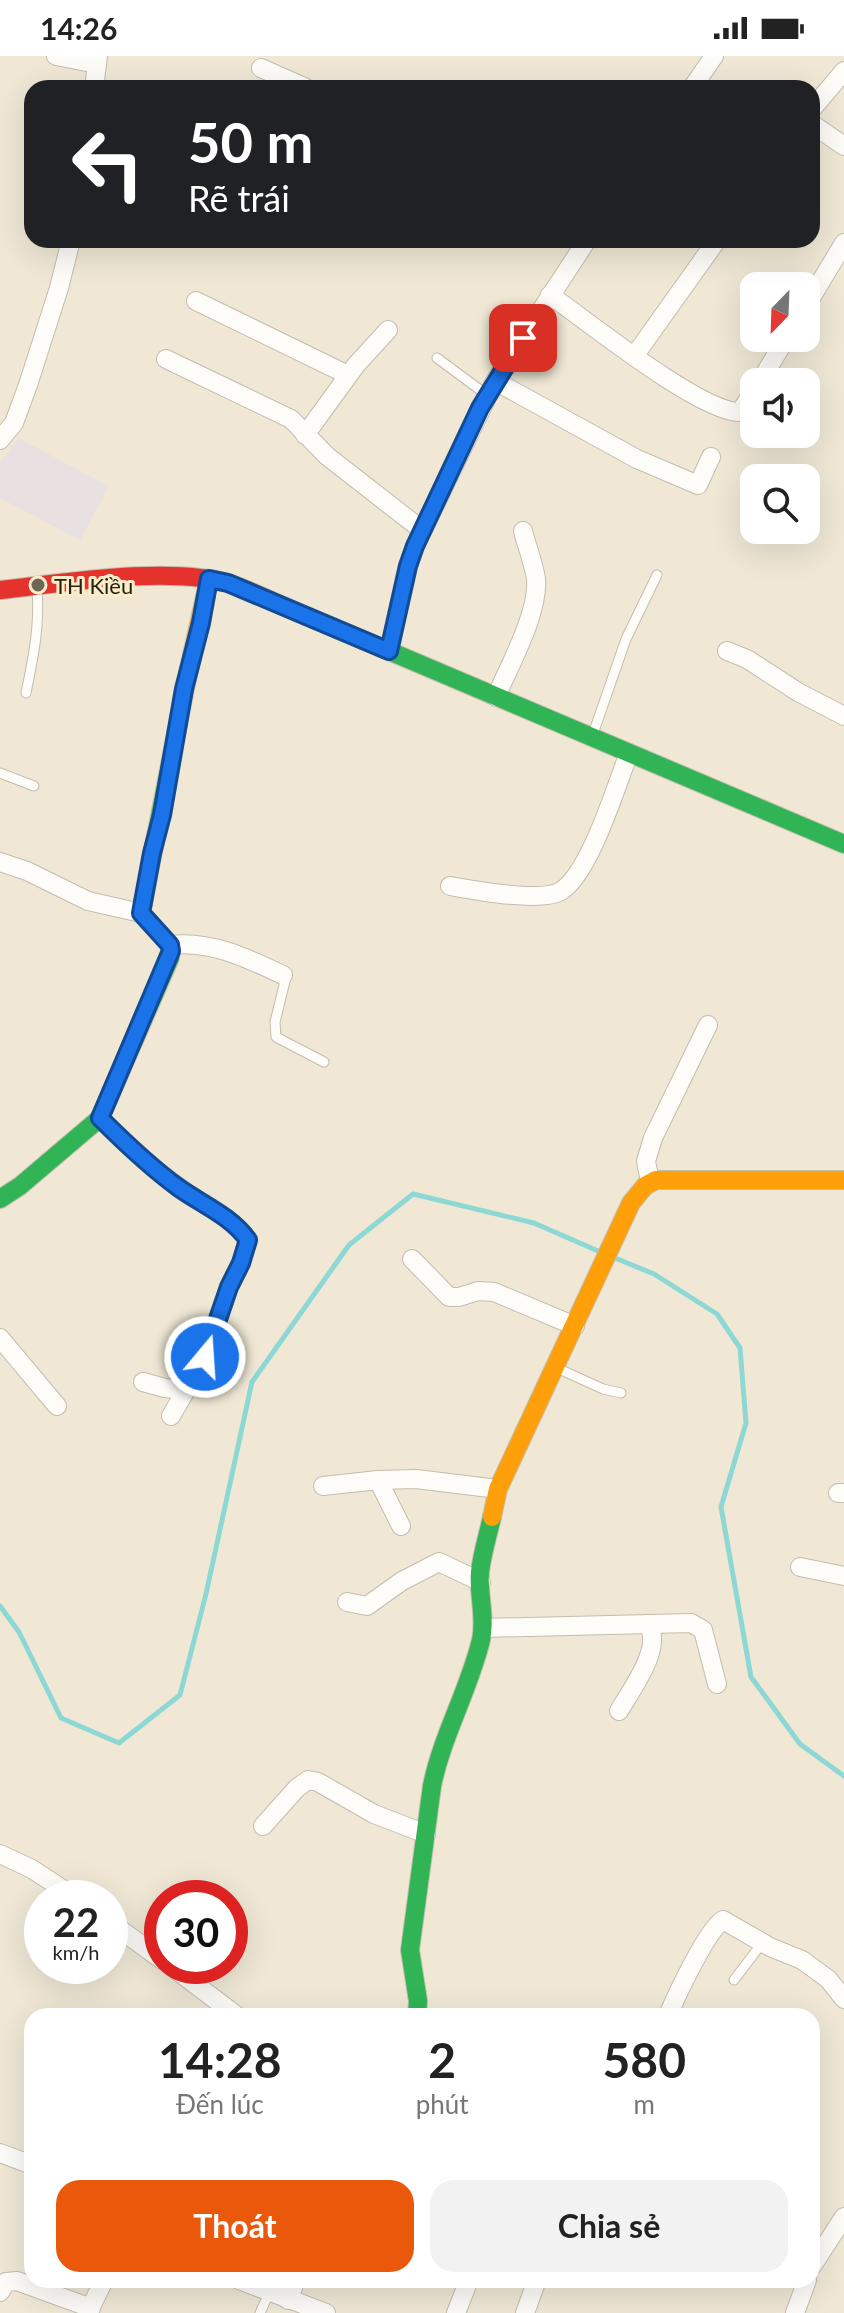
<!DOCTYPE html>
<html lang="vi">
<meta charset="utf-8">
<style>
:root{--surface:#fff;--page:#f2f2f2;--text:#222;--muted:#767676;--accent:#ea580c}
body{margin:0;font-family:Lato,sans-serif;background:var(--page);color:var(--text);height:100vh;display:flex;flex-direction:column;font-size:30px;white-space:nowrap}
*{box-sizing:border-box;margin:0}
p{font-size:26px;color:var(--muted)}
.icon{flex:none;width:44px;height:44px;fill:none;stroke:currentColor;stroke-width:2;stroke-linecap:round;stroke-linejoin:round}
.map{position:relative;flex:1;overflow:hidden}
.side{position:absolute;left:24px;top:1952px;width:796px;height:280px;display:flex;flex-direction:column;background:var(--surface);border-radius:24px;box-shadow:0 8px 32px #0002}
.side>*{flex:none}
.guide{position:absolute;left:24px;top:24px;width:796px;height:168px;border-radius:24px;box-shadow:0 8px 32px #0002;background:#202124;color:#fff;overflow:hidden}
.needle{width:52px;rotate:203deg}
.fabs{position:absolute;left:740px;top:216px;display:grid;gap:16px}
.fabs a{display:grid;place-items:center;width:80px;height:80px;border-radius:16px;background:var(--surface);box-shadow:0 8px 32px #0002;font-size:40px}
.speed{position:absolute;left:24px;top:1824px;display:flex;gap:16px;font-size:40px;font-weight:700;text-align:center}
.speed>*{display:grid;place-content:center;width:104px;height:104px;border-radius:50%;background:var(--surface);box-shadow:0 8px 32px #0002;line-height:1}
.speed small{font-size:20px;font-weight:400}
.speed .limit{border:12px solid #d22;background:#fff;color:#111}
.pin{position:absolute;display:grid;place-items:center;width:68px;height:68px;color:#fff;margin:-34px;border-radius:16px;box-shadow:0 4px 12px #0006}
.me{position:absolute;width:88px;margin:-44px;rotate:18deg;stroke-linejoin:round;filter:drop-shadow(0 0 6px #0008)}
.turn{display:flex;align-items:center;gap:28px;height:168px;padding:0 32px;font-size:36px}
.turn .icon{width:104px;height:104px;stroke-width:2.5}
.turn b{display:block;font-size:56px;line-height:68px}
.eta{display:flex;justify-content:space-evenly;align-items:center;height:136px;text-align:center}
.eta b{font-size:48px;font-weight:700;line-height:56px}
.action{display:flex;gap:16px;margin-top:auto;padding:16px 32px}
.action a{flex:1;height:92px;border-radius:24px;background:var(--accent);color:#fff;font-size:32px;font-weight:700;line-height:92px;text-align:center}
.action a+a{background:var(--page);color:var(--text)}
.status{display:flex;justify-content:space-between;align-items:center;height:56px;padding:0 40px;background:var(--surface);direction:ltr}
.status svg{height:22px;fill:currentColor}
.map>svg:first-child{display:block}
</style>
<div class="status"><b>14:26</b><svg viewBox="0 0 49 12"><path d="M0 12V9h3v3zM5 12V6h3v6zM10 12V3h3v9zM15 12V0h3v12zM26 1h20v11H26zM47 4h2v5h-2z"/></svg></div>
<div class="map">
<svg width="844" height="2257" viewBox="0 0 844 2257">
<rect width="100%" height="100%" fill="#f0e8d5"/>
<g fill="none" stroke-linecap="round" stroke-linejoin="round">
<g stroke="#8dd8d4" stroke-width="5">
<path d="M615,1202L654,1218L717,1258L740,1292L746,1367L721,1451L751,1621L800,1688L844,1720"/>
<path d="M0,1550L19,1576L61,1662L119,1687L180,1639L206,1538L252,1326L349,1189L413,1138L534,1167L598,1195"/>
</g>
</g>
<path fill="#e9e1e1" d="M18,382L109,430L80,484L0,442V407Z"/>
<g fill="none" stroke-linecap="round" stroke-linejoin="round">
<defs>
<g id="lane">
<path d="M437,302L487,339"/>
<path d="M26,637C33,602 40,570 37,534"/>
<path d="M593,678L626,583L657,519"/>
<path d="M0,717L34,730"/>
<path d="M283,919L286,921L275,966L276,981L324,1006"/>
<path d="M557,1312L603,1333L621,1337"/>
<path d="M734,1924L763,1886"/>
<path d="M260,2257L269,2237"/>
</g>
<g id="street">
<path d="M56,0L97,8"/>
<path d="M261,12L306,32"/>
<path d="M94,32L98,0"/>
<path d="M692,32L714,0"/>
<path d="M812,53L844,15"/>
<path d="M812,68L844,90"/>
<path d="M550,239C586,264 701,357 740,356L754,335"/>
<path d="M196,245L348,319"/>
<path d="M806,250L844,187"/>
<path d="M635,299L717,184"/>
<path d="M166,303L291,363L327,400L422,474"/>
<path d="M495,325L637,403L698,429L711,401"/>
<path d="M760,326L786,282"/>
<path d="M305,379L356,309L388,274"/>
<path d="M0,384L14,367L28,329L59,232L71,184"/>
<path d="M389,595L408,510L415,490L495,325L587,184"/>
<path d="M727,595L747,603L798,636L844,660"/>
<path d="M496,641C509,610 539,557 536,523C534,508 527,491 523,475"/>
<path d="M0,806L27,815L88,845L141,857"/>
<path d="M450,830C473,834 541,847 561,835C590,817 616,730 629,697"/>
<path d="M170,889C210,884 247,902 283,919"/>
<path d="M100,1062C125,1087 150,1111 180,1132C203,1149 231,1160 248,1184L241,1207L229,1231L205,1301L171,1360"/>
<path d="M650,1126L646,1105L653,1082L708,969"/>
<path d="M412,1203L449,1241H459L478,1235L494,1236L575,1270"/>
<path d="M0,1282L57,1350"/>
<path d="M143,1326L165,1332L186,1334"/>
<path d="M378,1424L401,1470"/>
<path d="M323,1430L378,1424L416,1423L498,1433"/>
<path d="M838,1437H844"/>
<path d="M800,1511L844,1520"/>
<path d="M347,1546L367,1550L402,1525L439,1506L481,1526"/>
<path d="M483,1572L691,1567L703,1574L717,1628"/>
<path d="M619,1655C631,1634 665,1589 647,1568"/>
<path d="M263,1770L297,1732L308,1724L318,1726L374,1758L426,1778"/>
<path d="M0,1798L32,1813L76,1842"/>
<path d="M110,1866L162,1904"/>
<path d="M171,1910L237,1960"/>
<path d="M668,1960C676,1940 707,1874 723,1864L770,1891L802,1904L828,1923L844,1943"/>
<path d="M0,2097L32,2109"/>
<path d="M812,2210L844,2161"/>
<path d="M239,2224L326,2257"/>
<path d="M0,2236L6,2226L17,2225L91,2252"/>
<path d="M288,2244L296,2224"/>
<path d="M88,2257L104,2224"/>
<path d="M456,2257L469,2224"/>
<path d="M525,2257L537,2224"/>
<path d="M795,2257L807,2224"/>
</g>
<g id="fast">
<path d="M297,556L844,788"/>
<path d="M0,1143L20,1130L100,1062L170,902V889L141,857L187,622"/>
<path d="M417,1960L418,1945L410,1894L432,1730C442,1680 469,1634 481,1584C486,1561 478,1538 480,1516C482,1498 488,1479 492,1461"/>
</g>
<g id="slow">
<path d="M187,622L209,523"/>
<path d="M492,1461L498,1433L631,1147L645,1130L656,1124H844"/>
</g>
<path id="jam" d="M0,534C64,527 167,510 228,527C251,534 274,547 297,556"/>
</defs>
<use href="#lane" stroke="#c3bdae" stroke-width="11"/>
<use href="#street" stroke="#c3bdae" stroke-width="20"/>
<use href="#fast" stroke="#c3bdae" stroke-width="20"/>
<use href="#slow" stroke="#c3bdae" stroke-width="20"/>
<use href="#jam" stroke="#c3bdae" stroke-width="20"/>
<use href="#lane" stroke="#fdfcf9" stroke-width="9"/>
<use href="#street" stroke="#fdfcf9" stroke-width="18"/>
<use href="#fast" stroke="#30b455" stroke-width="18"/>
<use href="#slow" stroke="#ff9f0a" stroke-width="18"/>
<use href="#jam" stroke="#e5322d" stroke-width="18"/>
</g>
<g fill="none" stroke-linecap="round" stroke-linejoin="round">
<defs>
<path id="route" d="M205,1301L229,1231L241,1207L248,1184C231,1160 203,1149 179,1132C150,1111 125,1087 100,1062L171,895L170,889L141,857L152,797L162,759L184,633L201,567L209,523L228,527L389,595L408,510L415,490L480,352L523,282"/>
</defs>
<use href="#route" stroke="#114b97" stroke-width="20"/>
<use href="#route" stroke="#1a73e8" stroke-width="14"/>
</g>
<circle fill="#6d6758" stroke="#fbecca" stroke-width="3" cx="38" cy="529" r="8"/>
<g text-anchor="middle" dominant-baseline="central" stroke-width="6" stroke-linejoin="round" paint-order="stroke">
<g font-size="22" fill="#262114" stroke="#fbecca" text-anchor="start">
<text x="54" y="529">TH Kiều</text>
</g>
</g>
</svg>
<div class="fabs">
<a><svg class="needle" viewBox="-14 -14 28 28"><path d="M0-13l5 13h-10z" fill="#e53935"/><path d="M0 13l5-13h-10z" fill="#767676"/></svg></a>
<a><svg class="icon" aria-label="sound" viewBox="0 0 24 24"><path d="M4 9h4l5-4v14l-5-4H4zM17 9q2 3 0 6"/></svg></a>
<a><svg class="icon" aria-label="search" viewBox="0 0 24 24"><circle cx="10" cy="10" r="6"/><path d="M15 15l6 6"/></svg></a>
</div>
<div class="speed"><div>22<small>km/h</small></div><div class="limit">30</div></div>
<div class="pin" style="left:523px;top:282px;background:#d93025"><svg class="icon" aria-label="arrive" viewBox="0 0 24 24"><path d="M6 21V4h12l-3 4 3 4H6"/></svg></div>
<svg class="me" style="left:205px;top:1301px" viewBox="-20 -20 40 40"><circle r="17" fill="#1a73e8" stroke="#fff" stroke-width="3"/><path d="M0-11L8 9 0 5-8 9z" fill="#fff"/></svg>
<div class="guide">
<div class="turn"><svg class="icon" aria-label="left" viewBox="0 0 24 24"><path d="M17 20v-9H6M10 6l-5 5 5 5"/></svg><div><b>50 m</b>Rẽ trái</div></div>
</div>
<section class="side">
<div class="eta">
<div><b>14:28</b><p>Đến lúc</p></div>
<div><b>2</b><p>phút</p></div>
<div><b>580</b><p>m</p></div>
</div>
<div class="action"><a>Thoát</a><a>Chia sẻ</a></div>
</section>
</div>
